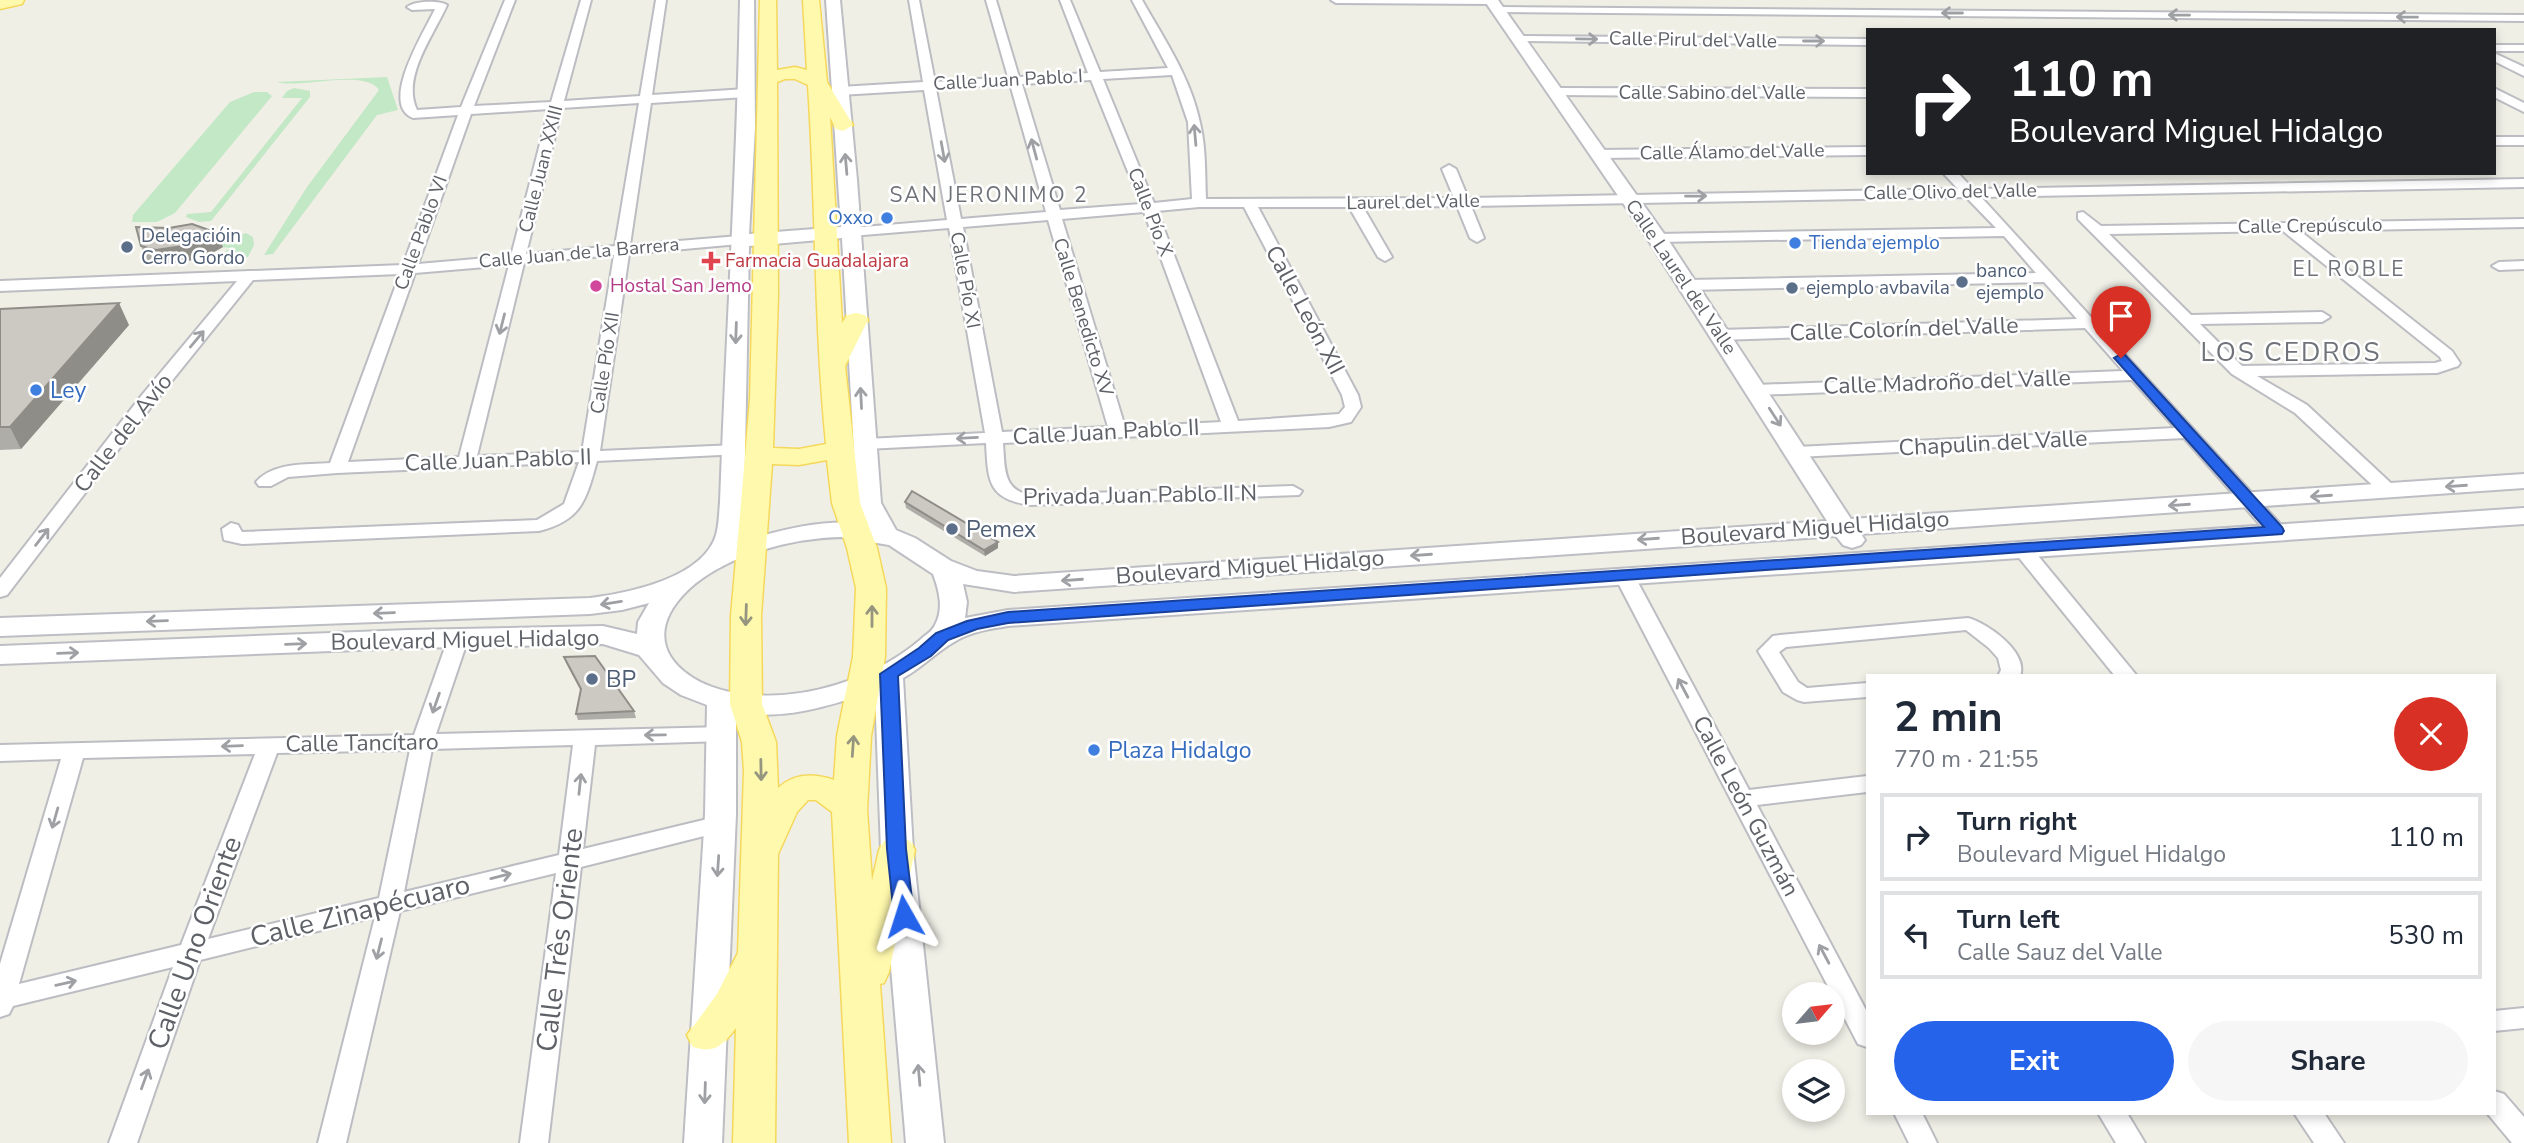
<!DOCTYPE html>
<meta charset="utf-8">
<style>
:root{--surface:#fff;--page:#f6f6f7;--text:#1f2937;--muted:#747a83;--line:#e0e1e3;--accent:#2563eb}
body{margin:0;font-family:"Nunito Sans",sans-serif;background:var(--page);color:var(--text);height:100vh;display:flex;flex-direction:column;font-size:26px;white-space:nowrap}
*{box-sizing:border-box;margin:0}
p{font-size:23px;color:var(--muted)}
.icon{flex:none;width:38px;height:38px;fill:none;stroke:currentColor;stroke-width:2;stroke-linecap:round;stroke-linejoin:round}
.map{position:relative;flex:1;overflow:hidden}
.details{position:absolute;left:1866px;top:674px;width:630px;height:441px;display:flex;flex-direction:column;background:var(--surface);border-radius:0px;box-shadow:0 4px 10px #0003}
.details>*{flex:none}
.hud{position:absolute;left:1866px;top:28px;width:630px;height:147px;border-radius:0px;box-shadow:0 4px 10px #0003;background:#202124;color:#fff;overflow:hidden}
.needle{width:46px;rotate:62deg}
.fabs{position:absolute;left:1782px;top:982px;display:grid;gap:14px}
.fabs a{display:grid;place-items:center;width:63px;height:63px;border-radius:50%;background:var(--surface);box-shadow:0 4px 10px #0003;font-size:35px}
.pin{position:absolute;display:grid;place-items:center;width:60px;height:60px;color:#fff;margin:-72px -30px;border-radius:50% 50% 50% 0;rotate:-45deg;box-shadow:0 0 7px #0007}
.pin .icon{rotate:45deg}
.me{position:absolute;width:77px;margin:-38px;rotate:354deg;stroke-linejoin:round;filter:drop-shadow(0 0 5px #0008)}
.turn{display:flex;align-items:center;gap:24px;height:147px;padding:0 28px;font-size:32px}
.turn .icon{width:91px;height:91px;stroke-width:2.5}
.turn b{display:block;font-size:49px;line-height:60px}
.round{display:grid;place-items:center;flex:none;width:74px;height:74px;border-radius:37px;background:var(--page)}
.summary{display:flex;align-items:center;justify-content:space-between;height:119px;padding:0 28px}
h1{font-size:42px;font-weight:700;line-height:52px}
.button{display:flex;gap:14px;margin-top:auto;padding:14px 28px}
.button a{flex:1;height:80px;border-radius:42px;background:var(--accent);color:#fff;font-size:28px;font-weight:700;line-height:80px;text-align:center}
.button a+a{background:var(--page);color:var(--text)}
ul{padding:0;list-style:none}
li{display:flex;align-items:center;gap:21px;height:88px;margin:0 14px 10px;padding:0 14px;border:4px solid var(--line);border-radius:0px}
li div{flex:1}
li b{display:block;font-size:26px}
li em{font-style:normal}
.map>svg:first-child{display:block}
</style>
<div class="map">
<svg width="2524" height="1143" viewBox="0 0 2524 1143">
<rect width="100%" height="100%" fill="#f0efe6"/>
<g fill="#c3e8c6">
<path d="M387,77L398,110L377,115L273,254L264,255L307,187L379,90C366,68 298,89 277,82Z"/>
<path d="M294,88L310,91V97L211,221L199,222L186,217L187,214L211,212L302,98H282L287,91Z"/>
<path d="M254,92H267L272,96L175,213L157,222H132L133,215L230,102Z"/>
<path d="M246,233L253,237L254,245L248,257L218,261L212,259L231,248L220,247L226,240Z"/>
</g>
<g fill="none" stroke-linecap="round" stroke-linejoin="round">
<defs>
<g id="street">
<path d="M505,0H515L474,106L551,102L581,0H591L564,101L640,96L656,0H666L652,95L746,89L752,93L746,97L651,103L630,245L739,236L746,240L739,244L629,254L600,451L735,445L741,446L744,450L741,454L597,461C586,500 582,520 539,531L242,544L224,540L222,529L231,523L238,525L242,532L537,520L564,504L579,462L337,473L288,477L271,486H259L256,482C273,462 306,465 330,463L400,274L253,280L154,403L7,595L0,597V578L142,395L237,281L0,291V281L403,265L458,115L413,118C378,104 426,29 435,9L412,10L407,7C415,1 438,0 447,5C434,35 401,77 417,110L461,107ZM639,103L615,246L526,254L562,108ZM549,109L511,256L418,264L471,114ZM614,255L582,452L477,456L524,263ZM509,265L459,457L348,462L415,273Z"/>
<path d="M909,0H919L935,82L1008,77L986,0H996L1019,77L1088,73L1060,0H1070L1100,72L1168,68L1132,0H1142C1164,39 1191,78 1200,123C1206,148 1205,174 1206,199L1454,198L1442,169L1449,165L1456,169L1468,198L1958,189L1943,173H1958L1973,189L2524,179V187L1981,197L2283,527L2285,531L2276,537L2269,535L2184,438L1797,457L1788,452L1797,447L2175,428L2132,380L1757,395L1749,390L1757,385L2123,371L2085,328L1720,340L1712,335L1720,330L2077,319L2044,282L1688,290L1680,285L1688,280L2036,273L2004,236L1657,242L1650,238L1657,234L1996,228L1966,197L1471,206L1484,238L1477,242L1470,238L1457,206L1363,207L1392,257L1385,261L1378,257L1349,207H1258L1358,395L1361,407L1351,422L1329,427L1003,443C1005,466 1002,490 1030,495L1293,486L1302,491L1299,495L1030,505C988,499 988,481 986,443L866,449L857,444L866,439L985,433L949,228L851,236L844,232L851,228L947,220L924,90L840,95L834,91L840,87L923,82ZM1172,75L1188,122L1192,199L1154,203L1103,79ZM1091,80L1141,204L1060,210L1022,84ZM1010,84L1046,212L961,219L936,89ZM1199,207H1244L1342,395L1345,407L1339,414L1238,421L1157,211ZM1144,212L1221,422L1125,427L1062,219ZM1048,220L1108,427L1002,432L963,227Z"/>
<path d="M1331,0H1497V1L1492,4L1336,3Z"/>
<path d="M1499,7L2524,15V21L1495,12L1493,10Z"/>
<path d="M1519,36L1867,39V45L1515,41V37Z"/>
<rect x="2494" y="45" width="30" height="6"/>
<path d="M2494,53L2524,67V76L2494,61Z"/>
<path d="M1556,88L1867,89V97L1552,95L1550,92Z"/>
<path d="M2494,88L2524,103V112L2494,97Z"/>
<rect x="2494" y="137" width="30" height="8"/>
<path d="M1867,147V155L1597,158L1590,154L1597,150Z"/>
<path d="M2083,212L2101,226L2524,219V227L2300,231L2452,351L2460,363L2458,366L2437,373L2257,376L2307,405L2395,487L2398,491L2395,495H2383L2295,413L2232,374L2078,219V213ZM2283,231L2440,357L2442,361L2435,363L2242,366L2200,324L2322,322L2330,317L2322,312L2191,315L2109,234Z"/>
<path d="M2524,261V269L2499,270L2492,266L2499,262Z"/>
<path d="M2023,544L2030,546L2137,676H2115L2016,554L2014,550Z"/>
<path d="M1625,571L1635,577L1749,790L1867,776V792L1757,805L1867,1012V1047L1858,1044L1615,577Z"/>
<path d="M1968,618C1987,623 2029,652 2020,676H1998L2001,670L1998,658L1989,648L1966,630L1786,647L1779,652L1798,682L1807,688L1867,683V697L1804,702L1797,700L1783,692L1758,651L1773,636L1780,635Z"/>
<path d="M458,633L465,634L468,639L436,734L724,727L732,729L735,734L732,739L724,741L595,745L583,849L720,816L728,818L731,824L728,830L720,832L581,867L548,1143H520L556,873L400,911L346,1143H318L375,917L200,960L137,1143H109L173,967L13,1006L9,1014L0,1017V964L61,759L0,761V745L414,735L448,639L451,634ZM573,745L559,855L404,892L432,749ZM410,750L379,898L208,939L277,753ZM255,754L181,945L19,984L83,758Z"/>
<path d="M2524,1008V1028L2494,1031V1011Z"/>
<path d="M2494,1091L2504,1094L2524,1117V1143H2512L2487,1113H2494Z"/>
<path d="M1894,1113H1922L1937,1143H1909Z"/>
<path d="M2098,1113H2127L2145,1143H2116Z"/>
<path d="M2294,1113H2324L2344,1143H2314Z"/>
</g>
<path id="secondary" d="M740,0H754L755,128L749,234L841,227L826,0H840L857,180L881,503L896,530L915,538L951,561L977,571L1014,576L1827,521L1647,238L1484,0H1498L1667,238L1851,519L2524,474V488L1861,534L1865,540L1861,545L1852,548L1843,545L1836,536L1014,592L963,584L967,602L965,618L1008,610L2524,508V524L1008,626C989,629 970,632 954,642C936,652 922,668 903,678L913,850L944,1143H906L881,850L875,690C832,706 782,721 736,712V814L722,1143H684L705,814L707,705L681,695L663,683L639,655L603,644L409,648L0,664V646L409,630L603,626L637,634L638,622L649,603L622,610L590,614L0,636V618L590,598C629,593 703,578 716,535C719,525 719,512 720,502C726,335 737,167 740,0ZM842,238L857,503L868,524C823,518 780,530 737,543L742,535L744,502L749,246ZM841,537L889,545L933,574C939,590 944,609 935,625C932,632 925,635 920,640C874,679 803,702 742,694C683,687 633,643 688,590C725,555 792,538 841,537Z"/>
<g id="primary">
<path d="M0,0H24L22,4L0,9Z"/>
<path d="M760,0H776L777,70L795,67L807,70L803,0H819L827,82L853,125L843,131L836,129L830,117L842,323L847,315L856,313L865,315L868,320L845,366L860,503L877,548L886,588L885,657L871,736L867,810L872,881L879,850L884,841L897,837L910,841L915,850L889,972L884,983L880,984L891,1143H849L832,812L816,800H808L797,812L778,854L775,1143H733L736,1028C723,1045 715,1054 693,1047L687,1035L717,994L738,953L744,771L742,742L730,704L731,616L750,400ZM785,79H795L808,85C816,204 814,325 826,444L799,449L773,448L778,296L777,82ZM827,460L832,503L847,548L856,588L853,657L837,736L834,780C814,773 794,773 778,788L776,742L762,704L761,616L772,464L799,465Z"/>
</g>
</defs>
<use href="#street" stroke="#bbbdc2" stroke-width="4"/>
<use href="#secondary" stroke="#bcbec4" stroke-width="4"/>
<use href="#primary" stroke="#f5d85b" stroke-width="3"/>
<use href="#street" fill="#fff" fill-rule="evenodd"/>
<use href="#secondary" fill="#fff" fill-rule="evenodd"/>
<use href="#primary" fill="#fff9ad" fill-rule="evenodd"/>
</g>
<g fill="#afada8">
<path d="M169,228L223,247L201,259L162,264L147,260L141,246Z"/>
<path d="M0,309L129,325L21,449L0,450Z"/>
<path d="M905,502L998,542V548L985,556L906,508Z"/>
<path d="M564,657L634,711L636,718L578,720L576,714L581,691L566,663Z"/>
</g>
<g fill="#8f8d88">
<path d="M217,233L223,247L201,259L162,264L156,250Z"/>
<path d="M119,303L129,325L21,449L10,427Z"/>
<path d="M998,542V548L985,556L984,550Z"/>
</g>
<g fill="#ccc9c3" stroke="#8f8d88" stroke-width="2">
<path d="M192,224L217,233L196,244L156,250L141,246L136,227L169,228Z"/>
<path d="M119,303L10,427H0V309Z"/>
<path d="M912,491L998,542L984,550L905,502Z"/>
<path d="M595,656L634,711L576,714L581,689L564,657Z"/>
</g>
<defs><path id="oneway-shaft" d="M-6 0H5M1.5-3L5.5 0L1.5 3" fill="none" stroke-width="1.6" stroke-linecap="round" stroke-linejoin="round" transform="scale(1.75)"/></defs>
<g stroke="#9ea0a4">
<use href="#oneway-shaft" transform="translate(1952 13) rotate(-180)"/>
<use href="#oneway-shaft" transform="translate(2179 15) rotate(-179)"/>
<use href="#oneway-shaft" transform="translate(2407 17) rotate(-179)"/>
<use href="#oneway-shaft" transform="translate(1587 39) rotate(1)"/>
<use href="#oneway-shaft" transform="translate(1814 41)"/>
<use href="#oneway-shaft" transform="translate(1195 135) rotate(-95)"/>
<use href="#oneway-shaft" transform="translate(1034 149) rotate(-105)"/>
<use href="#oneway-shaft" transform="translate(943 152) rotate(80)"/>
<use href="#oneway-shaft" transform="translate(846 164) rotate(-95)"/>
<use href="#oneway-shaft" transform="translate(1696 196) rotate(-1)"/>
<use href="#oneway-shaft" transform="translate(502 324) rotate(104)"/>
<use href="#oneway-shaft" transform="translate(736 333) rotate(92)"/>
<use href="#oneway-shaft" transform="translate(197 339) rotate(-50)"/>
<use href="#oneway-shaft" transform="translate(861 398) rotate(-93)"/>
<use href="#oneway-shaft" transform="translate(1775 417) rotate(57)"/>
<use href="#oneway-shaft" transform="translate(967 438) rotate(177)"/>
<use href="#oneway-shaft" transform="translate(2456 486) rotate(176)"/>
<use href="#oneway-shaft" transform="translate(2321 496) rotate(176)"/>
<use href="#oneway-shaft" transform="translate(2179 505) rotate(176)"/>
<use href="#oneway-shaft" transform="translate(42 537) rotate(-52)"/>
<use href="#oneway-shaft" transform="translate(1648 539) rotate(176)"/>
<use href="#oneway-shaft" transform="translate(1421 555) rotate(176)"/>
<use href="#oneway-shaft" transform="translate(1072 580) rotate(176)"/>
<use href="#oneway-shaft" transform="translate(611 603) rotate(171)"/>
<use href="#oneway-shaft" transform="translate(384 613) rotate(178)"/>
<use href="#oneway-shaft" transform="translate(157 621) rotate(178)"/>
<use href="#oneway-shaft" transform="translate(296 644) rotate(-2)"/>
<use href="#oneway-shaft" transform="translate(68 653) rotate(-2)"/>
<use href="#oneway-shaft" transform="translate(1683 688) rotate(-118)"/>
<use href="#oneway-shaft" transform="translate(436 703) rotate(109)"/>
<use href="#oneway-shaft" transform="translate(655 735) rotate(179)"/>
<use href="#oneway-shaft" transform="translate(232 746) rotate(178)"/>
<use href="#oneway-shaft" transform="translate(580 784) rotate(-84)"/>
<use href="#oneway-shaft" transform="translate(55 818) rotate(106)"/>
<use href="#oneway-shaft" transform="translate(718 866) rotate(94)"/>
<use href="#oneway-shaft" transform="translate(501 876) rotate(-14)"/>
<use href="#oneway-shaft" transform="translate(379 949) rotate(104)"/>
<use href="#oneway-shaft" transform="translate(1824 954) rotate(-118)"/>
<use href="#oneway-shaft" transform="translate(66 983) rotate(-13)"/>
<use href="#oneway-shaft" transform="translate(919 1075) rotate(-95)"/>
<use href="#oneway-shaft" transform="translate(145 1079) rotate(-70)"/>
<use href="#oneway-shaft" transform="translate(705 1093) rotate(92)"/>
</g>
<g stroke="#969680">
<use href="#oneway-shaft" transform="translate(746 615) rotate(92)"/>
<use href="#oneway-shaft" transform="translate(872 616) rotate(-90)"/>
<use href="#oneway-shaft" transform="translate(853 746) rotate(-86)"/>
<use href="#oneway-shaft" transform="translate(761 770) rotate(89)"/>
</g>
<path fill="#2563eb" stroke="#184099" stroke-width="2" d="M2121,354L2125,355L2282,527L2284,531L2282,534L1008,623L977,629L948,640L931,656L898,676L906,849L914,916L911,922L904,924L897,922L894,916L887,849L880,674L919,648L936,633L967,621L1008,612L2264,527L2116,360L2114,358Z"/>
<g fill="#3f7fe0" stroke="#fff" stroke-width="2.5">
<circle cx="887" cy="218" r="7"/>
<circle cx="1795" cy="243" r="7"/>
<circle cx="36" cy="390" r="7"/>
<circle cx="1094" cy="750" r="7"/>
</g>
<g fill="#5c6f8a" stroke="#fff" stroke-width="2.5">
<circle cx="127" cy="247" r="7"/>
<circle cx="1962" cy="282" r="7"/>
<circle cx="1792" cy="288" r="7"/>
<circle cx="952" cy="529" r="7"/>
<circle cx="592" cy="679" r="7"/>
</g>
<path fill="#e0444e" stroke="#fff" stroke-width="2.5" d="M707.5 250.5h7v7h7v7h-7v7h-7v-7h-7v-7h7z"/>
<circle fill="#d1479c" stroke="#fff" stroke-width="2.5" cx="596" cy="286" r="7"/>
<g text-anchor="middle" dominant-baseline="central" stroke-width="5" stroke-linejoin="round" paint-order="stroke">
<g font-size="19" fill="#5e6167" stroke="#fff">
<text transform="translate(1693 40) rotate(1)">Calle Pirul del Valle</text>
<text transform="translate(1008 80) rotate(-3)">Calle Juan Pablo I</text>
<text x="1712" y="93">Calle Sabino del Valle</text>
<text transform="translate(1732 152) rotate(-1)">Calle Álamo del Valle</text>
<text transform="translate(541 169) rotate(-76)">Calle Juan XXIII</text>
<text transform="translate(1950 192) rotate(-1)">Calle Olivo del Valle</text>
<text transform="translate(1413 202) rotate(-1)">Laurel del Valle</text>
<text transform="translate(1150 212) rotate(69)">Calle Pío X</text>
<text transform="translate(2310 226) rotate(-1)">Calle Crepúsculo</text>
<text transform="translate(421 233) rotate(-70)">Calle Pablo VI</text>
<text transform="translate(579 253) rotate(-5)">Calle Juan de la Barrera</text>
<text transform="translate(1681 277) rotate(56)">Calle Laurel del Valle</text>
<text transform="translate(965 280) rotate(80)">Calle Pío XI</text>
<text transform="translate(1083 317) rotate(73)">Calle Benedicto XV</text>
<text transform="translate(605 363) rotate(-81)">Calle Pío XII</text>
</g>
<g font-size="19" fill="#366cbe" stroke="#fff" text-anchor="end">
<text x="873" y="218">Oxxo</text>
<text x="1809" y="243" text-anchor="start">Tienda ejemplo</text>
</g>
<g font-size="19" fill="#4e5e75" stroke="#fff" text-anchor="start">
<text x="141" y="236">Delegacióin<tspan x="141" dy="22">Cerro Gordo</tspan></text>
<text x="1976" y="271">banco<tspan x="1976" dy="22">ejemplo</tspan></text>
<text x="1806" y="288">ejemplo avbavila</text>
</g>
<g font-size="19" fill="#be3a42" stroke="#fff" text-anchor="start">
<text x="725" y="261">Farmacia Guadalajara</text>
</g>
<g font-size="19" fill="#b23c85" stroke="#fff" text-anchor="start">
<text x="610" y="286">Hostal San Jemo</text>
</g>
<g font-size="21" letter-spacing="2" fill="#6f7379" stroke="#fff">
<text x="989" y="195">SAN JERONIMO 2</text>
<text x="2349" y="269">EL ROBLE</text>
</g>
<g font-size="23" fill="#5e6167" stroke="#fff">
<text transform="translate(1305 310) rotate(62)">Calle León XII</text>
<text transform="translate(1904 329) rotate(-2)">Calle Colorín del Valle</text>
<text transform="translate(1947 382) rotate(-2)">Calle Madroño del Valle</text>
<text transform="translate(1106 432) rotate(-3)">Calle Juan Pablo II</text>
<text transform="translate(123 433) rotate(-52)">Calle del Avío</text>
<text transform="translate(1993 443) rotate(-3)">Chapulin del Valle</text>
<text transform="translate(498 460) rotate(-2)">Calle Juan Pablo II</text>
<text transform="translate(1140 495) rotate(-1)">Privada Juan Pablo II N</text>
<text transform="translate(1815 528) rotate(-4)">Boulevard Miguel Hidalgo</text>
<text transform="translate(1250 567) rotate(-4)">Boulevard Miguel Hidalgo</text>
<text transform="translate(465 640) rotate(-1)">Boulevard Miguel Hidalgo</text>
<text transform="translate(362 743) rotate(-1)">Calle Tancítaro</text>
<text transform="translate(1746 806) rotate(62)">Calle León Guzmán</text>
</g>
<g font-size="23" fill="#366cbe" stroke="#fff" text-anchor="start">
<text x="50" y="390">Ley</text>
<text x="1108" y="750">Plaza Hidalgo</text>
</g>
<g font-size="23" fill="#4e5e75" stroke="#fff" text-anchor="start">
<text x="966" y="529">Pemex</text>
<text x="606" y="679">BP</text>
</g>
<g font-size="26" letter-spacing="2" fill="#6f7379" stroke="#fff">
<text x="2291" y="352">LOS CEDROS</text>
</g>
<g font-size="28" fill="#5e6167" stroke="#fff">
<text transform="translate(360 911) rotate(-14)">Calle Zinapécuaro</text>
<text transform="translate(560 940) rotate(-83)">Calle Três Oriente</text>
<text transform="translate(195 943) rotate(-70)">Calle Uno Oriente</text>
</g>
</g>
</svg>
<div class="fabs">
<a><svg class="needle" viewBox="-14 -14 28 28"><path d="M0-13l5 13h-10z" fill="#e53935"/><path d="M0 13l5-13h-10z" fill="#747a83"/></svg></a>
<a><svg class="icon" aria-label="layers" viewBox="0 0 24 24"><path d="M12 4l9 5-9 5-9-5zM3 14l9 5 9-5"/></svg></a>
</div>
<div class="pin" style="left:2121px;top:358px;background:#d93025"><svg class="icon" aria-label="arrive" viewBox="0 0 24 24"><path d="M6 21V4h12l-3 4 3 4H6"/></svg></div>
<svg class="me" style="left:904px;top:916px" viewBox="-20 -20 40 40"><path d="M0-17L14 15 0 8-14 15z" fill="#2563eb" stroke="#fff" stroke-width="4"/></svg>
<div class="hud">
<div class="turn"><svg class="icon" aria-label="right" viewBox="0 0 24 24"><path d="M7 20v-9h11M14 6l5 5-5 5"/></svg><div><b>110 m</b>Boulevard Miguel Hidalgo</div></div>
</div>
<section class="details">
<div class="summary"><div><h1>2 min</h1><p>770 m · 21:55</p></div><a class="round" style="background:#d93025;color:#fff"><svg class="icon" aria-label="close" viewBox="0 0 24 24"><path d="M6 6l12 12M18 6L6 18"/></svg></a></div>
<ul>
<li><svg class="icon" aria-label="right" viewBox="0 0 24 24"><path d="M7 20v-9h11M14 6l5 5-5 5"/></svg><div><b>Turn right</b><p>Boulevard Miguel Hidalgo</p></div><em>110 m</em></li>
<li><svg class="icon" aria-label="left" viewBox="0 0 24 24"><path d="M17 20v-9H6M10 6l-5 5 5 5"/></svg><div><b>Turn left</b><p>Calle Sauz del Valle</p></div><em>530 m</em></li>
</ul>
<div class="button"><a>Exit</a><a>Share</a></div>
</section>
</div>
